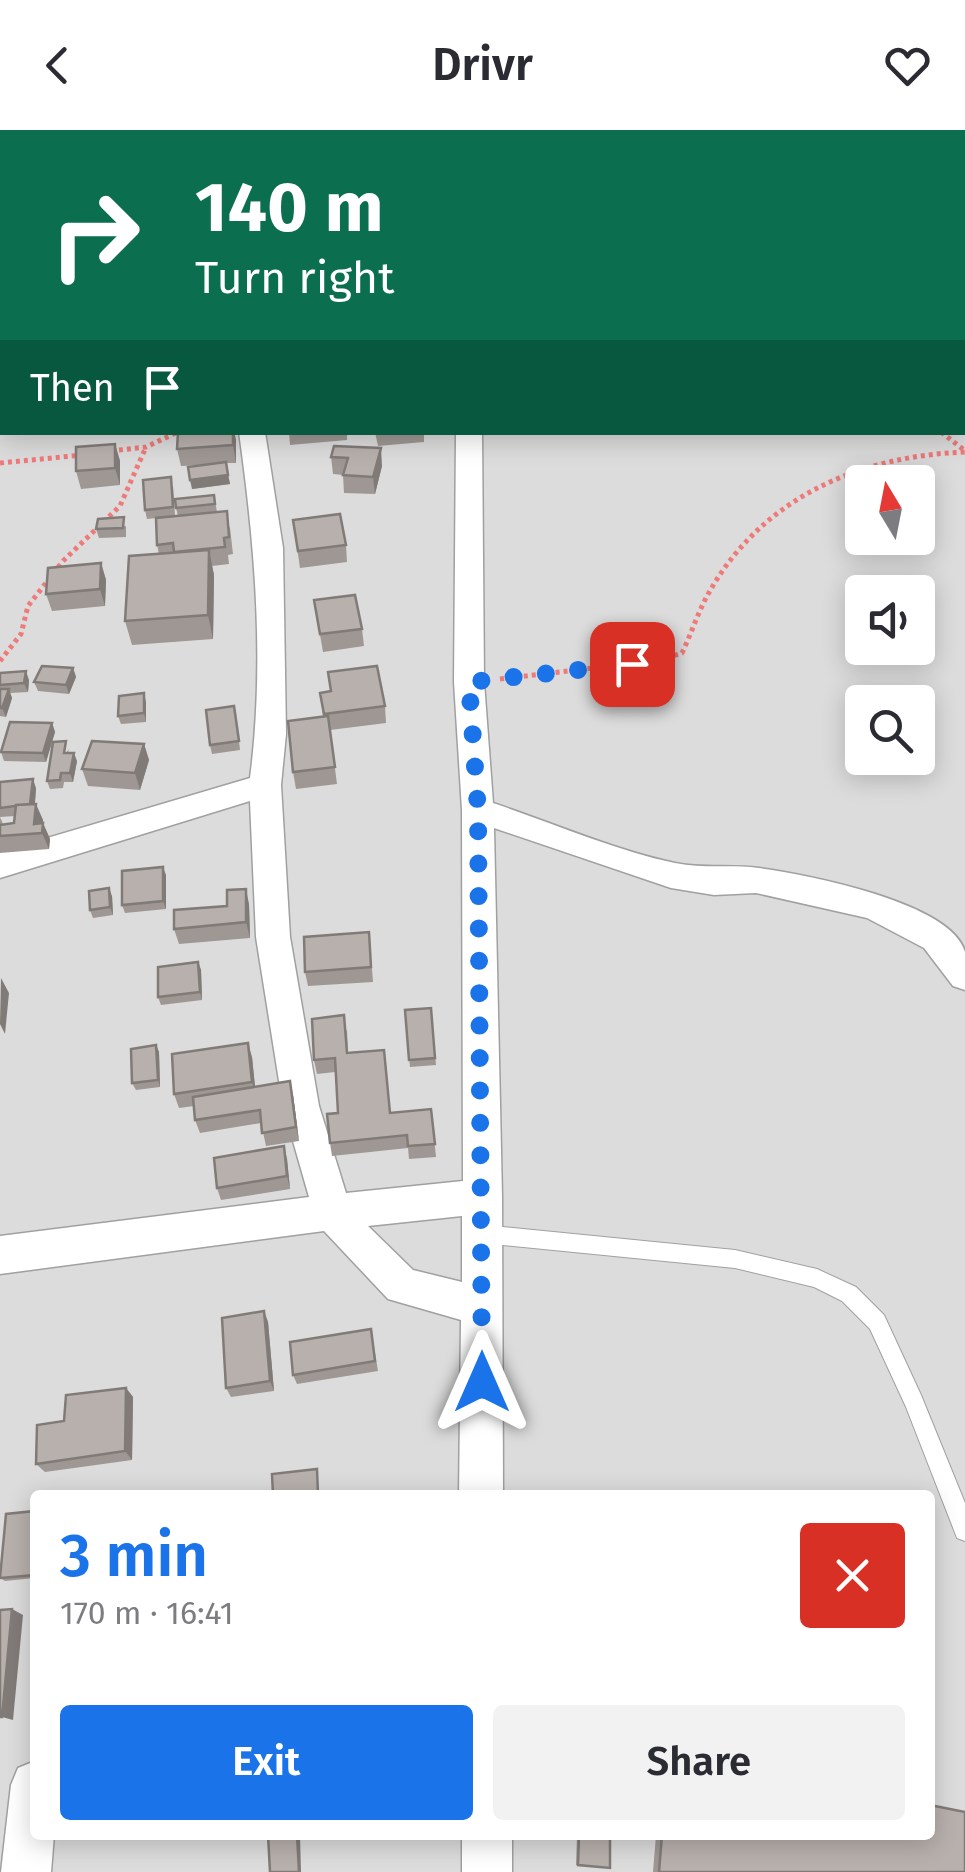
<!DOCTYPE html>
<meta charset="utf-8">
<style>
:root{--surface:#fff;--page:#f2f2f3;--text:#2b2b33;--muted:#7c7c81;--accent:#1a73e8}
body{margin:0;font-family:"Fira Sans",sans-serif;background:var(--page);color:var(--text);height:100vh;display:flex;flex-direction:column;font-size:38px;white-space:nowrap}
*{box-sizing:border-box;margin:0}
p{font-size:32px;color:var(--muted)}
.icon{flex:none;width:55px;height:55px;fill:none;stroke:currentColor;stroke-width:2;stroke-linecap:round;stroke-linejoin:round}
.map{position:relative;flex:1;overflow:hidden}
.side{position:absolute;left:30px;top:1360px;width:905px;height:350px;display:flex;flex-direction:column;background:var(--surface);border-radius:10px;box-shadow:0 5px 25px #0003}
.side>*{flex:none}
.banner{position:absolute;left:0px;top:0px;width:965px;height:305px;box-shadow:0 5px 25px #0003;background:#0b6e4f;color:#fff;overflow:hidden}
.needle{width:65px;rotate:350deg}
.controls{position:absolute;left:845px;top:335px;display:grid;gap:20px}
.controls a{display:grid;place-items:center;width:90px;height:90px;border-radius:10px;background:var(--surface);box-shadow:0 5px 25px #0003;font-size:50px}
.pin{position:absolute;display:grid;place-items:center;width:85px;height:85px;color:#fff;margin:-42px;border-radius:20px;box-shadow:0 5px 15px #0006}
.me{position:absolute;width:110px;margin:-55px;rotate:0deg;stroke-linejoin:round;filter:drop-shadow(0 0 8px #0008)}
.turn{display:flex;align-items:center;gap:35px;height:210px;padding:0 30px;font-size:45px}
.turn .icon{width:130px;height:130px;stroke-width:2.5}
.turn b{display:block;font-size:70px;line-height:85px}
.then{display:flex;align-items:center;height:95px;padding:0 30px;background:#0003;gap:20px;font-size:38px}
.round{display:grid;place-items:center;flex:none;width:105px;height:105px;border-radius:10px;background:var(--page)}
.summary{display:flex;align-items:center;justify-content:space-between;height:170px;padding:0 30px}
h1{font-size:60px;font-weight:600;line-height:75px;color:var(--accent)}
.cta{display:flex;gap:20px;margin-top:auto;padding:20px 30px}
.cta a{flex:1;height:115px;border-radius:10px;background:var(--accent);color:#fff;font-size:40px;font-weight:600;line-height:115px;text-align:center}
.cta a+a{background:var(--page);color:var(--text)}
header{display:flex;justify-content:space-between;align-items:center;height:130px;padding:0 30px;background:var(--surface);font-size:45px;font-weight:600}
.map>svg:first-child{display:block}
</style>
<header><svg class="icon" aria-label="back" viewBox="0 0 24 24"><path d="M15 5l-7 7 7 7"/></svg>Drivr<svg class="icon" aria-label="heart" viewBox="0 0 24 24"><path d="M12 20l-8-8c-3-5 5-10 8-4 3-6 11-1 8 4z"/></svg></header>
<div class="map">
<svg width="965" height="1742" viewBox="0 0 965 1742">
<rect width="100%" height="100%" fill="#efebe6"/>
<path fill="#dddcdc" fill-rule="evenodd" d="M0,0H965V1742H0ZM2,2H962V302H2ZM862,352H918V408H862ZM862,462H918V518H862ZM862,572H918V628H862ZM35,1365H930V1705H35Z"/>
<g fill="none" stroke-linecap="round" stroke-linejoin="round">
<defs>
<path id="lane" d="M483,1095L735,1120L817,1139L856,1157L884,1185L921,1265L965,1373V1411L957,1408L906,1277L870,1199L842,1171L814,1157L735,1138L483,1113L476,1110L473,1104L476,1098Z"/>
<g id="street">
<rect x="166" y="0" width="20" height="2"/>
<rect x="465" y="0" width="20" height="2"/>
<path d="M567,0H588L589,2H569Z"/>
<path d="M962,100H965V117L962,116Z"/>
<rect x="962" y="231" width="3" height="16"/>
<path d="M239,302H265L283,418L286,604L281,655L290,807L319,976L346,1063L463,1051L462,680L454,552L456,302H482L484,552L493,673C553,693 614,720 675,733C704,739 731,734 759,738C804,744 952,772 965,822C965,833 965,849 965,860L953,856L924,818L867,788L756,763L714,765L671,758L494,698L502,1066L503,1365H459L461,1190L388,1169L324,1101L0,1144V1106L309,1067L283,976L256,807L250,671L0,748V722L250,648C265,533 255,416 239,302ZM462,1086V1152L413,1140L368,1096Z"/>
<path d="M35,1631V1705H54L51,1742H1L11,1655L18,1638Z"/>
<rect x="462" y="1705" width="50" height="37"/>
</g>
</defs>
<use href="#lane" stroke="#a0a0a0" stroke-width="2"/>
<use href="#street" stroke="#a0a0a0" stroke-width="3"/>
<g stroke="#ee7a79" stroke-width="5" stroke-dasharray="4 4" stroke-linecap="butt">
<path d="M941,302L964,320"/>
<path d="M111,321L146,317L178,302"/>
<path d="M0,333L83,325"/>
<path d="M0,531L21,504L28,476L63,431L120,376L146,317"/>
<path d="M500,549L660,530L682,523C692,502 699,479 711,459C765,366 861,326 965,322"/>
</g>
<use href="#lane" fill="#fff" fill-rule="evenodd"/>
<use href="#street" fill="#fff" fill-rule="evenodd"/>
</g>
<g fill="#9e9794">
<path d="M289,302H347V310L290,315Z"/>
<path d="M375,302H424V312L378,316Z"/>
<path d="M236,309V333H226L230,354L192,359L205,335L181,336L177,319Z"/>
<path d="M115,314L120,331V355L81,359L76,341Z"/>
<path d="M334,316L382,336L375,364L344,363L343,345L333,344L331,327Z"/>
<path d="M173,356L175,386H178L176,378L214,365L217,382L230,398L233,424L228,425L229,434L212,436L214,445L213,509L132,515L125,491L159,424L157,415L156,388L147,389L145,380Z"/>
<path d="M293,390L346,415L347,432L300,438Z"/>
<path d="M126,396V407L99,408L96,399Z"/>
<path d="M101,433L106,450L105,476L52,481L46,464Z"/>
<path d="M314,470L362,499L364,516L323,522Z"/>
<path d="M73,538L76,547L69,564L38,561L34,552Z"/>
<path d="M0,543L29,550L28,562L10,563L12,568L6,587L0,586Z"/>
<path d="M320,563L385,576L386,593L330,600L337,654L296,659L293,642L323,586Z"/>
<path d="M146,572V592L121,594L118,586Z"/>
<path d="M236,585L240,620L212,624L210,615Z"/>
<path d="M52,593L55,602L46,632L4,631L1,622Z"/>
<path d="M144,614L149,630L140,660L88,656L82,639Z"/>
<path d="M69,619L68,623L77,631L73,652H64L63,658L50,659L47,651Z"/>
<path d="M0,652L36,658L35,674L43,690V693L50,709L49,719L0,723V687L3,694L14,693L15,686L0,687Z"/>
<path d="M166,745V779L125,783L122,775Z"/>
<path d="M112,766L113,785L93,788L90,780Z"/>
<path d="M249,774L250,808L179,814L174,799Z"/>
<path d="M369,802L373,852L308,856L305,842Z"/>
<path d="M198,832L201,840L202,870L161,875L158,867Z"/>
<path d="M431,878L436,935L410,937L405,880Z"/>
<path d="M347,900L348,923L390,983L431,979L436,1027L409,1029L408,1018L332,1026L330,1013L338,983L335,942L317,944L314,930Z"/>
<path d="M156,915L159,922L160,957L136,960L132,953Z"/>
<path d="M252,927L255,957L293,965L299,1011L266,1016L261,993L200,1003L195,990L194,976L179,978L174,964Z"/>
<path d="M287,1029L290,1059L221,1070L217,1058Z"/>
<path d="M264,1181L268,1192L274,1261L231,1267L226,1258Z"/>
<path d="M371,1199L378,1241L297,1254L293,1245Z"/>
<path d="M126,1258L133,1267L132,1330L45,1342L36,1334L64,1291Z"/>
<path d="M35,1381V1448L5,1451L0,1448Z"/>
<path d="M577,1705H610V1738L576,1735Z"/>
<path d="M656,1705H930L965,1742H653Z"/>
</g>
<g fill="#817b78">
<rect x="623" y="0" width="14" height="2"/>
<rect x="0" y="62" width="2" height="18"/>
<path d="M233,302H234L236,309V333L233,315Z"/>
<path d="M115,314L120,331V355L115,338Z"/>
<path d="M381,318L382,336L375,364L373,347Z"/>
<path d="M228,345L230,354L192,359L190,350Z"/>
<path d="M209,420L214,445L213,509L208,485Z"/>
<path d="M101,433L106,450L105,476L100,459Z"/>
<path d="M73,538L76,547L69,564L66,555Z"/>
<path d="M26,541L29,550L28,562L24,553Z"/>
<path d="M9,559L12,568L6,587L2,578Z"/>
<path d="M144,563L146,572V592L144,583Z"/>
<path d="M52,593L55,602L46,632L43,623Z"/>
<path d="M144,614L149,630L140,660L135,643Z"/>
<path d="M74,623L77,631L73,652L70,643Z"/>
<path d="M33,649L36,658L34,684L30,676Z"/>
<path d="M36,674L43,690L42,703L34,694Z"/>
<path d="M43,693L50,709L49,719L42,703Z"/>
<path d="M163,737L166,745V779L163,771Z"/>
<path d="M109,758L112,766L113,785L110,777Z"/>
<path d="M246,759L249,774L250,808L246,792Z"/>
<path d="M198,832L201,840L202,870L200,862Z"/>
<path d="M1,848L9,863L5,904L0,894Z"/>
<path d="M248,913L252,927L256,966L252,952Z"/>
<path d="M156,915L159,922L160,957L158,950Z"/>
<path d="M290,951L293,965L299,1011L296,997Z"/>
<path d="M284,1016L287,1029L290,1059L287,1046Z"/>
<path d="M264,1181L268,1192L274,1261L270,1251Z"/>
<path d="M126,1258L133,1267L132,1330L125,1321Z"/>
<path d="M12,1479L23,1485L13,1590L2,1587Z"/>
<path d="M297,1705H300L301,1742H299Z"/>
</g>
<g fill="#b8b0ac" stroke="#817b78" stroke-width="2.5">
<rect x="3" y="0" width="19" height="2"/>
<path d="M73,0H86V2H57Z"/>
<path d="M116,0H144L129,2H117Z"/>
<path d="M144,0H160L161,2H129Z"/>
<path d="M209,0H228H223L224,2H210Z"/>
<path d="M250,0H271L272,2H251Z"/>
<path d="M641,0H659L661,2H642Z"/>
<rect x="0" y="45" width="2" height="17"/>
<path d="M2,98V113L0,114V99Z"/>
<path d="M0,254H2V266L0,267Z"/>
<path d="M178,302H233V315L177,319Z"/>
<path d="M115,314V338L76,341V317Z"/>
<path d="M334,316L381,318L373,347L343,345L348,328L331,327Z"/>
<path d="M226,332L228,345L190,350L188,337Z"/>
<path d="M171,347L173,377L145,380L143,350Z"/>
<path d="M214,365L215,374L176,378L175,369Z"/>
<path d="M227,381L229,407L224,408L225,417L174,422L173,413L157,415L156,388Z"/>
<path d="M340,384L346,415L298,421L293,390Z"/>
<path d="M124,387L123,398L96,399L98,389Z"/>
<path d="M209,420L208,485L125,491L129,426Z"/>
<path d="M101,433L100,459L46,464L48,438Z"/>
<path d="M355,465L362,499L320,504L314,470Z"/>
<path d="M42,536L73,538L66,555L34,552Z"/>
<path d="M377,536L385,576L324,584L320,563L331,561L328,542Z"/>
<path d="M26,541L24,553L0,555V543Z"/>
<path d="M0,559H9L2,578H0Z"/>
<path d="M144,563V583L118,586L119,566Z"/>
<path d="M234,576L239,611L210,615L206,580Z"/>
<path d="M328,586L335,637L293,642L288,591Z"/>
<path d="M10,592L52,593L43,623L1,622Z"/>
<path d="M66,611L64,623H74L70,643H61L60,650L47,651L53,612Z"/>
<path d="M92,611L144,614L135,643L82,639Z"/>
<path d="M33,649L30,674L0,678V652Z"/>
<path d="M36,674L34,694L43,693L42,703L0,706V695L14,693L16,675Z"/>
<path d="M163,737V771L122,775V741Z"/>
<path d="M109,758L110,777L90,780L89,761Z"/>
<path d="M246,759V792L174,799V780L227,776V760Z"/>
<path d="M369,802L371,837L305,842L304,807Z"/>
<path d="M198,832L200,862L158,867V837Z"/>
<path d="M431,878L435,928L409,930L405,880Z"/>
<path d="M344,885L347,923L384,920L390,983L431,979L435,1014L408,1016L407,1005L330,1013L327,984L338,983L335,928L314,930L312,889Z"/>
<path d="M248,913L252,952L174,964L172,924Z"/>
<path d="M156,915L158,950L132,953L131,919Z"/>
<path d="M290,951L296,997L262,1003L260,980L195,990L193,967Z"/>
<path d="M284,1016L287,1046L217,1058L214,1028Z"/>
<path d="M264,1181L270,1251L226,1258L222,1188Z"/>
<path d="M371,1199L375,1231L293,1245L290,1212Z"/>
<path d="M126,1258L125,1321L36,1334L37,1295L64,1291L66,1265Z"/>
<path d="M317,1339L318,1365H273L272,1344Z"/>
<path d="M35,1381V1445L0,1448L6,1384Z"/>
<path d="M12,1479L2,1587H0V1480Z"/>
<path d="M930,1675L965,1682V1742H659L662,1705H930Z"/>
<path d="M268,1705H297L299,1742H270Z"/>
<path d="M579,1705H610V1738L578,1735Z"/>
</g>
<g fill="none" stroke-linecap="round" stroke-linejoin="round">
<path stroke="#1a73e8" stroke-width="18" stroke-dasharray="0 32.4" d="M482,1252L478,680L469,552L632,534"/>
</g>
</svg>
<div class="controls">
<a><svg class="needle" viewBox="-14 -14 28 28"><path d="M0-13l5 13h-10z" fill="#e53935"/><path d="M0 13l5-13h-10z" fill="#7c7c81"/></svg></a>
<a><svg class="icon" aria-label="sound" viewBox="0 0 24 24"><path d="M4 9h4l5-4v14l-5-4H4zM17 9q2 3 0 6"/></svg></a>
<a><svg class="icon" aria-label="search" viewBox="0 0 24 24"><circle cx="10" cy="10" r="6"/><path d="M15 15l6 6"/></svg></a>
</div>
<div class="pin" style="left:632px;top:534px;background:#d93025"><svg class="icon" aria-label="arrive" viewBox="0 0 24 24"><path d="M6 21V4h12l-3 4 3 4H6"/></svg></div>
<svg class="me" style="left:482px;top:1252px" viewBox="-20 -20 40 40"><path d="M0-17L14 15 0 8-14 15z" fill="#1a73e8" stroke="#fff" stroke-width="4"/></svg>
<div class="banner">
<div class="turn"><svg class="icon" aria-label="right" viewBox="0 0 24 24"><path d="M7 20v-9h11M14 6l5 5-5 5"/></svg><div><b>140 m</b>Turn right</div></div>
<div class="then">Then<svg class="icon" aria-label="arrive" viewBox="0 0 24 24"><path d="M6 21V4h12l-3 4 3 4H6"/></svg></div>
</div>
<section class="side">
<div class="summary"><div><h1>3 min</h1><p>170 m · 16:41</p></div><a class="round" style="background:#d93025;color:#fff"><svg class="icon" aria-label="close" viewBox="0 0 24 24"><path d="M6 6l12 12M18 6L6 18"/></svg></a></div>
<div class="cta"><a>Exit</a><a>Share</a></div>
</section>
</div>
